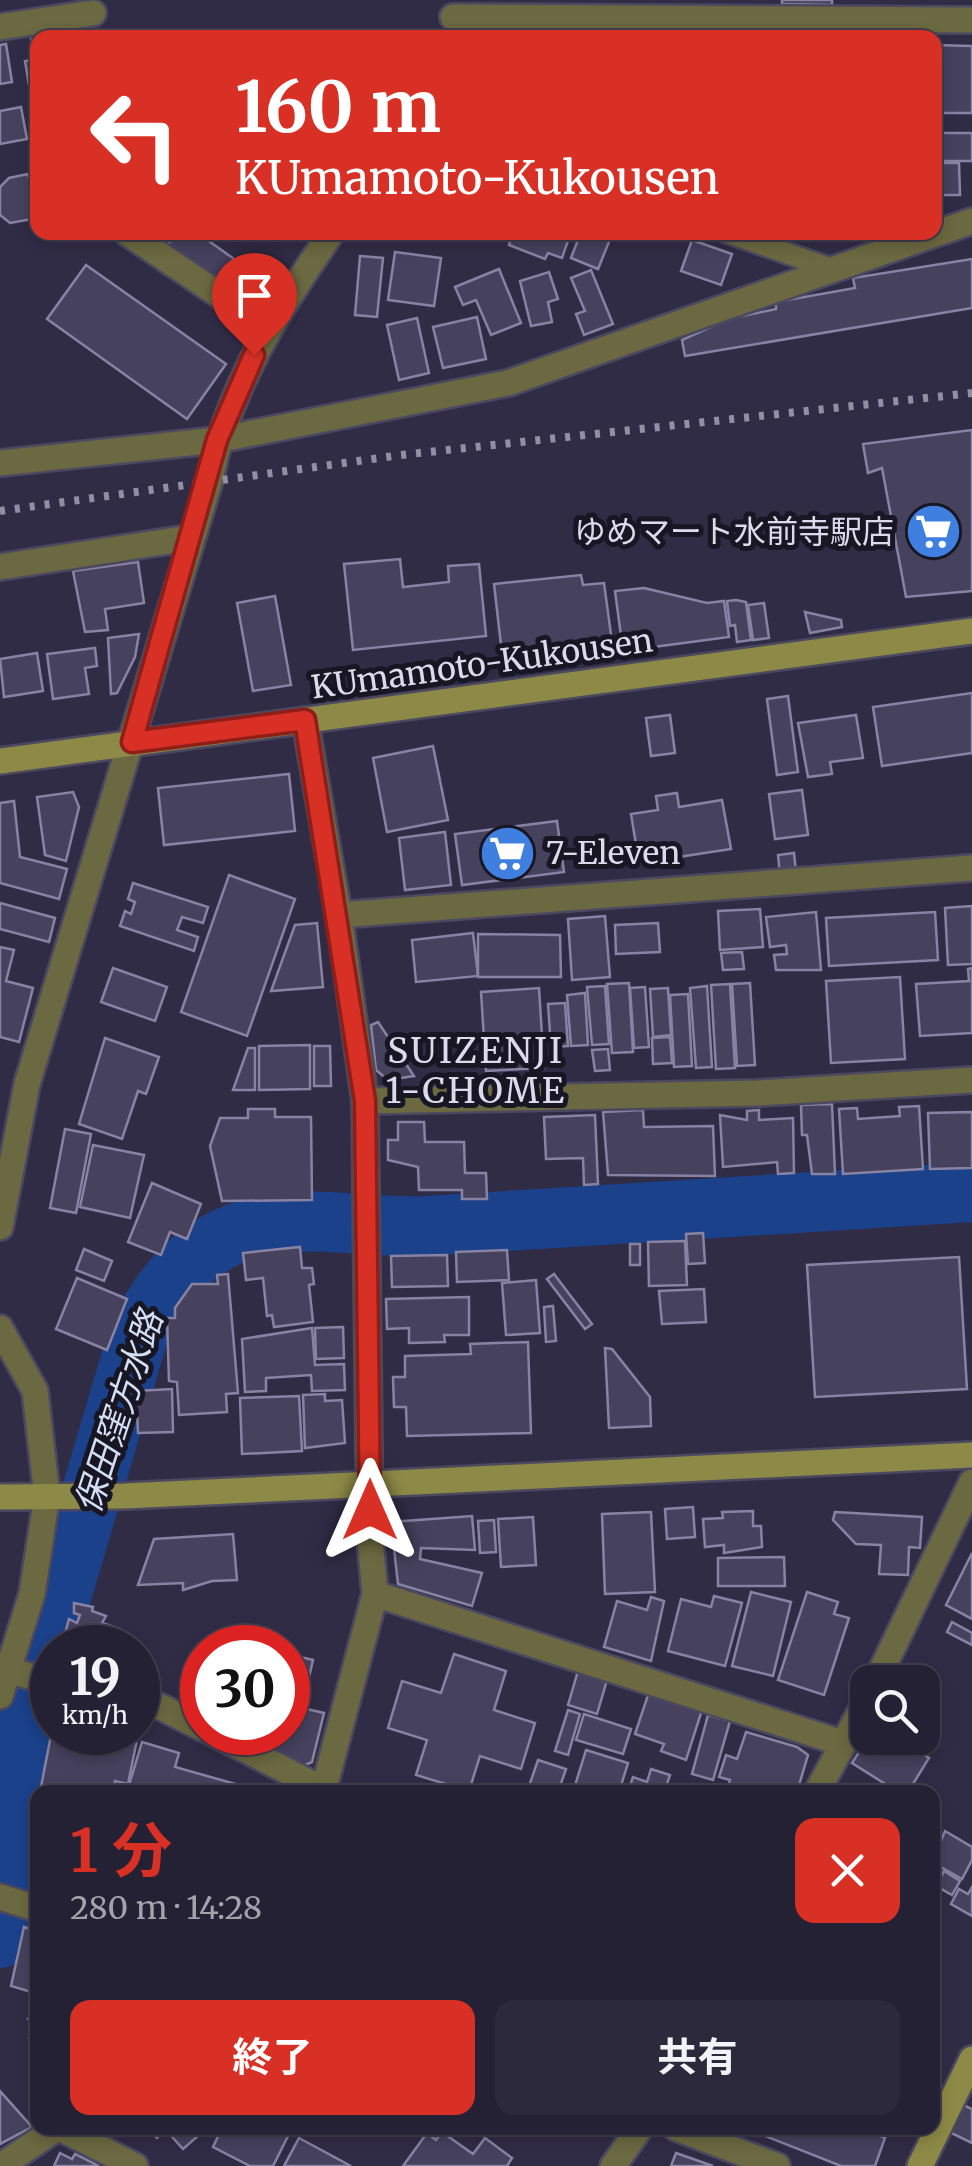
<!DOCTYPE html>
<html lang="ja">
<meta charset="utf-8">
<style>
:root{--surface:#252134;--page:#2d293c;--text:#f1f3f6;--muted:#a3a3ac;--line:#423e4f;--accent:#d93025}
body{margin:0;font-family:Merriweather,"Noto Sans JP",serif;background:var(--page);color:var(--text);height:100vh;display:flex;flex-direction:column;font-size:38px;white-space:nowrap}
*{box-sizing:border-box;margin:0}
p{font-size:32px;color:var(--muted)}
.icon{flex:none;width:55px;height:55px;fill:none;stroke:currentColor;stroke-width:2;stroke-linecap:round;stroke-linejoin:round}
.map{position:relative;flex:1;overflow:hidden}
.panel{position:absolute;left:30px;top:1785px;width:910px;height:350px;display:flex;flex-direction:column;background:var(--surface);border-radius:20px;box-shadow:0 5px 15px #0003,0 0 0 2px var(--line)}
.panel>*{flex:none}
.guide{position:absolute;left:30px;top:30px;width:912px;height:210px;border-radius:20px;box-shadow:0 5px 15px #0003,0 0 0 2px var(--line);background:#d93025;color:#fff;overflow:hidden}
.tools{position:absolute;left:850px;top:1665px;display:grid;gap:20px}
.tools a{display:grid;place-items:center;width:90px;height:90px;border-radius:20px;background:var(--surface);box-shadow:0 5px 15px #0003,0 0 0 2px var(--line);font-size:50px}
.speed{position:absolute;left:30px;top:1625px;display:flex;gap:20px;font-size:50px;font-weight:700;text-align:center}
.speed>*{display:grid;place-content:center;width:130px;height:130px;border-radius:50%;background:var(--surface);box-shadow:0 5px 15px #0003,0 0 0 2px var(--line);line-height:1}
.speed small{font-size:25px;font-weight:400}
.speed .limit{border:15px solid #d22;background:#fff;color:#111}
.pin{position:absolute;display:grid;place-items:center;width:85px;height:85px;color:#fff;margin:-102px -42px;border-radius:50% 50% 50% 0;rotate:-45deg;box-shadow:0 0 10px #0007}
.pin .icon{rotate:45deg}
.me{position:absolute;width:110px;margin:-55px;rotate:0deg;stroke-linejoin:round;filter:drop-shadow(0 0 8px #0008)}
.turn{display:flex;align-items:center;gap:35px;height:210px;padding:0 40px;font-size:45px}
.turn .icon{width:130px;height:130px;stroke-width:2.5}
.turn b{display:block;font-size:70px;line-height:85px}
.round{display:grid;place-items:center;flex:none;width:105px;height:105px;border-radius:20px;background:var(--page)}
.head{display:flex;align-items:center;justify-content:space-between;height:170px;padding:0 40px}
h1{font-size:60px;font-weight:700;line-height:75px;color:var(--accent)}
.primary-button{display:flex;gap:20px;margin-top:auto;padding:20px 40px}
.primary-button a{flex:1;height:115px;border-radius:20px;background:var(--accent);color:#fff;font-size:40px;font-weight:700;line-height:115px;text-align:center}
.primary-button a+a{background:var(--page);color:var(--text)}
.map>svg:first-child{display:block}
</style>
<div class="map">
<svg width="972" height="2166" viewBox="0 0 972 2166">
<rect width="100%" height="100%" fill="#312c46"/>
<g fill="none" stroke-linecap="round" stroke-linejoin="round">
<path stroke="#1a418a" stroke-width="60" d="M0,1938L17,1846L27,1712L139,1332C162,1286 193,1247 245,1230C302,1212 368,1229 426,1226C608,1216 790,1205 972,1192"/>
</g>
<g fill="#46415d" stroke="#8883a3" stroke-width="2.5">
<path d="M782,0H832V5L782,4Z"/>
<path d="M38,38V84L29,85L25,61L34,60L31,39Z"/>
<path d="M6,44L12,82L0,84V45Z"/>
<path d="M935,45L972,46V113H935Z"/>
<path d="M21,107L27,139L0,144V111Z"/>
<rect x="935" y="133" width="37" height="28"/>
<path d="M935,163H959L960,195H935Z"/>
<path d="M28,174L38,218L10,223L0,215V187L9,178Z"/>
<path d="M176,232H196L261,278L246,300L168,245Z"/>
<path d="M513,232H571L562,258L548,253L545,259L509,245Z"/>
<path d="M581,232H613L598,269L571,258Z"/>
<path d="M692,240L732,254L721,285L681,271Z"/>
<path d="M395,252L441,258L434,306L388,300Z"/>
<path d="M360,256L383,258L377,317L355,315Z"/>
<path d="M972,259V308L685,356L682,340L728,319L776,309V302L855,288L853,278Z"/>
<path d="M86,265L226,364L187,419L47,319Z"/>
<path d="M499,269L521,323L491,335L476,300L463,305L455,287Z"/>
<path d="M591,270L613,324L584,335L576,314L585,311L571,278Z"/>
<path d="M549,272L558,299L548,302L552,322L531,326L520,281Z"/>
<path d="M477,317L486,359L443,368L433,327Z"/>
<path d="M417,318L429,373L399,380L387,325Z"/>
<path d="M972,430V591L906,597L882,468L868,473L863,444Z"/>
<path d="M400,559L403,587L449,582L448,566L479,564L486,636L353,650L344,564Z"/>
<path d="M138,562L144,603L105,609L108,630L85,632L73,571Z"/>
<path d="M581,575L583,585L604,583L612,642L502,654L494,584Z"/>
<path d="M644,588L707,603L724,601L729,637L623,651L615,591Z"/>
<path d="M275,596L291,685L253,691L237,603Z"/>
<path d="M736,600L746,602L751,640L737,642L735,625L730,626L727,601Z"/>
<path d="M764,603L769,638L753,640L748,605Z"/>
<path d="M805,612L841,620L842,627L810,633Z"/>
<path d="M139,634L135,657L117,693L111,694L108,638Z"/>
<path d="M95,648L97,666L85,668L89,694L53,699L47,654Z"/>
<path d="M37,653L43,691L4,697L0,659Z"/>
<path d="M972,693V753L882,766L873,707Z"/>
<path d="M788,696L798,772L777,775L767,699Z"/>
<path d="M670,715L675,753L651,756L646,718Z"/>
<path d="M856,715L863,758L830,762L832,774L808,777L798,723Z"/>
<path d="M433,746L448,820L387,832L373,758Z"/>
<path d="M289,774L295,831L164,845L158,788Z"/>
<path d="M802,790L808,835L775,839L769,794Z"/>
<path d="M73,792L79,807L66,861L45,855L37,797Z"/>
<path d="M677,793L679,807L722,800L731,849L639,863L631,814L658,810L656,796Z"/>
<path d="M14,801L20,857L67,869L59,899L0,883V803Z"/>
<path d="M557,821L564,872L462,885L455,834Z"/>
<path d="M445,832L451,885L405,890L399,838Z"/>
<path d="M794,853L796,872L780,875L778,855Z"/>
<path d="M229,875L295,899L247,1036L181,1012Z"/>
<path d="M133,883L208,907L203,923L182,917L177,930L198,937L194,951L120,926L125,911L131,914L135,902L128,899Z"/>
<path d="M0,903L55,918L49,942L0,929Z"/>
<path d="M972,906V964L948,965L945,908Z"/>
<path d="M760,909L763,947L720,950L718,911Z"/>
<path d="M816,912L821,970H776L774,955L787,954L786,945L770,947L766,917Z"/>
<path d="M935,912L938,960L829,966L826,918Z"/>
<path d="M605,916L610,977L572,980L568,919Z"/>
<path d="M317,923L323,987L271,991L295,925Z"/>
<path d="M658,923L660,952L616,954L615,925Z"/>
<path d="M473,933L478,976L416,982L412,940Z"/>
<path d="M478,934L560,935L561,977H478Z"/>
<path d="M0,947L14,950L6,981L33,988L19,1042L0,1037Z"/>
<path d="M742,952L744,969L723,970L721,953Z"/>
<path d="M113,968L167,987L155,1021L101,1002Z"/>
<path d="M972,968V1033L920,1036L916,984L969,981L968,969Z"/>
<path d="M900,977L905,1059L831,1063L826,981Z"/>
<path d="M629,983L633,1052L612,1053L607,984Z"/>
<path d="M750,983L755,1065L737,1066L732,984Z"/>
<path d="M730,984L735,1068L716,1069L711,985Z"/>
<path d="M605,986L609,1044L592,1045L587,987Z"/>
<path d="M707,986L712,1067L696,1068L690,988Z"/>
<path d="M645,987L649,1047L634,1048L630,988Z"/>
<path d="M539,988L544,1068L486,1071L481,992Z"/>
<path d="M668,988L671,1035L653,1037L650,989Z"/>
<path d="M585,993L588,1045L571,1046L567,995Z"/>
<path d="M688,994L692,1066L674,1067L670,995Z"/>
<path d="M565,1003L568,1046L551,1047L548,1004Z"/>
<path d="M378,1022L414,1076L388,1080L376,1070L371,1025Z"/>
<path d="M670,1037L672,1063L653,1064L652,1038Z"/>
<path d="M105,1038L159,1057L146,1094L138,1091L122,1139L79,1124Z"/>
<path d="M310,1045V1089L259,1090V1046Z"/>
<path d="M314,1046H330L331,1086H314Z"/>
<path d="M248,1048H255V1090H233Z"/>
<path d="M608,1049L610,1070L595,1071L592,1050Z"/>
<path d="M832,1104L835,1174H812L807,1135H802L801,1105Z"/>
<path d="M919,1106L923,1169L843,1174L839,1109L857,1108L858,1119L900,1116L899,1107Z"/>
<path d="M248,1109H275V1117H311L312,1200L222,1201L210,1146L220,1118H248Z"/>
<path d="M643,1110L644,1127L713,1126L715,1176L608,1175L603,1112Z"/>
<path d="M759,1110V1120L793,1118L794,1173L778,1174L777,1162L723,1167L720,1115L747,1120V1111Z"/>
<path d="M972,1112V1168L930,1169L928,1113Z"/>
<path d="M595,1115L598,1184L584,1185L583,1158L546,1159L544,1117Z"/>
<path d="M398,1122H424L425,1142H464L465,1173H486L487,1199H462V1190H419L418,1167L388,1160V1140H398Z"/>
<path d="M65,1129L91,1134L76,1213L50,1208Z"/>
<path d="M93,1145L144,1155L130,1218L80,1207Z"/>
<path d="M152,1183L201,1204L187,1239L170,1232L161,1255L128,1242Z"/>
<path d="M703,1233L705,1263L688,1264L686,1234Z"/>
<path d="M685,1241L687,1285L649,1286L648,1242Z"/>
<rect x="630" y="1244" width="10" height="21"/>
<path d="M300,1247L302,1268H312L314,1284L309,1285L313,1322L274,1327L272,1315L267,1316L263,1278L246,1280L243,1253Z"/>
<path d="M84,1249L112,1261L104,1281L76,1270Z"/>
<path d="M507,1250L509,1280L457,1282L456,1252Z"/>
<path d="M447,1255L448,1286L392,1287L391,1256Z"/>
<path d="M959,1257L967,1389L815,1397L807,1265Z"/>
<path d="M228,1274L238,1393L226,1394L227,1412L179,1415L177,1382L169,1381L167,1318H175V1308L192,1284H218L217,1275Z"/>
<path d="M554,1274L592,1324L585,1329L547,1279Z"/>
<path d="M77,1278L127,1299L107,1350L56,1329Z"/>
<path d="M536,1280L540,1333L506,1335L502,1283Z"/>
<path d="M704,1289L706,1322L662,1324L659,1291Z"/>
<path d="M469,1297V1335H444L445,1342L409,1343V1328L387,1329L386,1299Z"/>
<path d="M553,1306L556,1341L546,1342L544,1307Z"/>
<path d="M343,1327L344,1358L316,1359L315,1328Z"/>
<path d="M312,1328L315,1365L344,1364L345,1390L312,1391L311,1375L266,1378V1391L245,1392L242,1339Z"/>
<path d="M528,1342L531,1433L407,1436L406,1407H394L393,1377H405V1356L471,1354L470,1344Z"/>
<path d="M605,1348L612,1349L650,1397L651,1426L609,1428Z"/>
<path d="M172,1389L173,1432L138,1433L136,1391Z"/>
<path d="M325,1394V1401L342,1400L345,1443L305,1448L303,1395Z"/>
<path d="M299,1396L302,1451L242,1454L240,1398Z"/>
<path d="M693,1507L695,1537L667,1539L665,1509Z"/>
<path d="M753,1511V1526H761L762,1547L724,1553V1545L705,1547L703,1519L723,1518L722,1512Z"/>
<path d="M651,1512L655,1592L605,1594L602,1514Z"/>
<path d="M835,1512L922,1517L920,1548L909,1547L908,1575L879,1574L881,1545L856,1544L833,1520Z"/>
<path d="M472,1516L475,1550L421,1548L420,1559L482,1573L472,1606L398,1584L391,1522Z"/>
<path d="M533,1517L536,1565L501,1567L498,1519Z"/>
<path d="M494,1520L496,1552L480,1553L478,1521Z"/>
<path d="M233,1534L237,1580L212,1581L183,1590V1583L138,1585L154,1539Z"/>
<path d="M972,1553V1619L946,1605Z"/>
<path d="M784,1557L785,1586H718V1558Z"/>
<path d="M751,1592L791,1602L773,1676L732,1666Z"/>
<path d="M807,1592L838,1602L834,1614L849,1618L824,1695L778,1680Z"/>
<path d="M714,1596L742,1603L725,1666L668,1651L681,1599L711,1607Z"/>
<path d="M651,1597L664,1601L651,1661L604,1647L617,1601L647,1610Z"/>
<path d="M74,1603L93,1607L92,1611L106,1616L102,1623L120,1629L115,1648H61L69,1619L77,1623L80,1615L74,1613Z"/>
<path d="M952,1622L972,1633V1645L947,1632Z"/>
<path d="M454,1654L506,1671L494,1710L535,1723L521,1769L480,1756L469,1791L416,1775L427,1740L388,1728L402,1681L441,1693Z"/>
<path d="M292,1655L313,1660L304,1699L288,1695V1658Z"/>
<path d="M578,1671L607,1680L597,1714L568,1705Z"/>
<path d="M649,1692L702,1710L686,1760L661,1751L664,1744L635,1734Z"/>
<path d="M289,1705L324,1713L312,1762L303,1766L269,1747L274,1732H288Z"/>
<path d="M568,1710L580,1714L568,1755L555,1751Z"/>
<path d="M584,1714L631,1729L623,1754L576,1740Z"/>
<path d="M708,1715L730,1721L713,1780L692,1774Z"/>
<path d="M138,1725H140L128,1784L115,1781L113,1792H40L52,1730L138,1732Z"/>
<path d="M746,1732L797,1747L808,1755L797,1792H741L728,1788L730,1780L719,1777L726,1755L737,1759Z"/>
<path d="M868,1738H887L903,1748L906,1744L929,1758L908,1792H898L852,1763Z"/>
<path d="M142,1742L179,1753L175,1767L264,1792H127Z"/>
<path d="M586,1750L628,1763L619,1792H573Z"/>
<path d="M538,1760L566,1769L558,1792H527Z"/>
<path d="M651,1769L670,1775L666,1787L682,1792H628L633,1777L647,1782Z"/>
<path d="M945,1831L972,1847V1860L962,1879L932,1862Z"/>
<path d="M944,1871L960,1881L952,1895L936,1886Z"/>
<path d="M972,1887V1916L951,1904L959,1889L968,1894Z"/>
<path d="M24,1927L38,1932V1994L11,1986Z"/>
<path d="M38,2009V2046L29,2038L36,2027L28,2019Z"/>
<path d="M0,2091L32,2127L0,2144Z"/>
<path d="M961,2104L972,2109V2143L947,2131Z"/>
<path d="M147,2128H207L183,2149L165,2129L157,2138Z"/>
<path d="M222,2128H276L289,2134L273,2166H250L213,2147Z"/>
<path d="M745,2128H863L885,2138L875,2166H841Z"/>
<path d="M442,2132L473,2154L485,2138L512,2158L507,2166H403L427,2133L436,2140Z"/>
<path d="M299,2138L351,2166H284Z"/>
<path d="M60,2153L72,2159L75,2154L99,2166H54Z"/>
<path d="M676,2153L713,2166H671Z"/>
</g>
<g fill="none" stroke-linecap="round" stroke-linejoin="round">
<defs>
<path id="lane" d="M726,232L835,270"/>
<g id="street">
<path d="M453,17L972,20"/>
<path d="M0,27L93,13"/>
<path d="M126,232L267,327"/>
<path d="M0,463L217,440L508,383L972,221"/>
<path d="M0,567L189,538"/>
<path d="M305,720L339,915"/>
<path d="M365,1101L758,1093L972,1080"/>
<path d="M0,1227L27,1084L210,480C228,387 279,309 332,232"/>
<path d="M0,1328L35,1391L47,1496L32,1594L0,1696"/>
<path d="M375,1594L842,1743"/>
<path d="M8,1671L52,1681"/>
<path d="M876,1682L972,1482"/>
<path d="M138,1701L161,1707L202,1728"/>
<path d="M211,1732L328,1792"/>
<path d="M323,1792L375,1594L370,1538L365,1101L339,915L972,868"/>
<path d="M817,1792L868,1698"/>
<path d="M0,1897L38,1909"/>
<path d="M60,2128L135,2166"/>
<path d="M676,2128L777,2166"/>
<path d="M1,2166L57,2128"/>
<path d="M613,2166L640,2128"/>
</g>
<g id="secondary">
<path d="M0,761L972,631"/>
<path d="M0,1497L125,1496L972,1455"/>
<path d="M920,2166L972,2059"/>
</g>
</defs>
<use href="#lane" stroke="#4c4860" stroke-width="25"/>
<use href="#street" stroke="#4c4860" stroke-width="30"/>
<use href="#secondary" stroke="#4c4860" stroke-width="30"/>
<use href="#lane" stroke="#6b6941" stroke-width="20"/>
<use href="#street" stroke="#6b6941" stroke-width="25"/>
<use href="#secondary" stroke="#8d8946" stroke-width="25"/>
<path stroke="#928fa3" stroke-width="8" stroke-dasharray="5 10" stroke-linecap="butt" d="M0,511L401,455L972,393"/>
</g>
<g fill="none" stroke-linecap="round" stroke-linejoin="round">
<defs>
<path id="route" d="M254,355L217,440L132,742L305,720L365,1101L370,1510"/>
</defs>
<use href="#route" stroke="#8d1f18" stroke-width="25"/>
<use href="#route" stroke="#d93025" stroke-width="18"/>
</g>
<defs>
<symbol id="supermarket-disc" viewBox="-11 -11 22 22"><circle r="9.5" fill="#3f7fe0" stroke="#181622"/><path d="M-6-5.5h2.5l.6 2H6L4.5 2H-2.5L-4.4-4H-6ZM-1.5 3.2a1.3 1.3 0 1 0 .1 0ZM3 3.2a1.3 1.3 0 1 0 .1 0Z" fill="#fff"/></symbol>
</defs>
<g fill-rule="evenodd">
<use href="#supermarket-disc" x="902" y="500" width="63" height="63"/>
<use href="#supermarket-disc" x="476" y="822" width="63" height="63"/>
</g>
<g text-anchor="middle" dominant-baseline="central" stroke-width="10" stroke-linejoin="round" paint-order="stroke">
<g font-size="32" fill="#dcdaeb" stroke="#181622" text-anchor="end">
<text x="894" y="532">ゆめマート水前寺駅店</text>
<text x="546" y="853" text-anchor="start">7-Eleven</text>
</g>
<g font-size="32" fill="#dcdaeb" stroke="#181622">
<text transform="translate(482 664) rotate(-8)">KUmamoto-Kukousen</text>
</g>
<g font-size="35" letter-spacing="2.5" fill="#dcdaeb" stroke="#181622">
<text x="476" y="1051">SUIZENJI<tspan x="476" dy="40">1-CHOME</tspan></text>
</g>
<g font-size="35" font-style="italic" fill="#d2def3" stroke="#181622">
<text transform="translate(119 1412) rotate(-72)">保田窪方水路</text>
</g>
</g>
</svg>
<div class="tools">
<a><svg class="icon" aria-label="search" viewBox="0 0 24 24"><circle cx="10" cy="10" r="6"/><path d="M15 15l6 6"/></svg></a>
</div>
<div class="speed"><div>19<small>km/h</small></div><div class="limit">30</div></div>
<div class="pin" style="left:254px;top:355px;background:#d93025"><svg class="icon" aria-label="arrive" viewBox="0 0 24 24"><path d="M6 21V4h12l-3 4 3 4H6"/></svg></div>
<svg class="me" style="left:370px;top:1510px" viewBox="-20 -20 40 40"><path d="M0-17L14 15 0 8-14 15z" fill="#d93025" stroke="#fff" stroke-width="4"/></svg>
<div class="guide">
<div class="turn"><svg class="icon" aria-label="left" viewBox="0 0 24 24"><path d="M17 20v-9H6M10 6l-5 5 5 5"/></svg><div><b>160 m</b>KUmamoto-Kukousen</div></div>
</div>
<section class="panel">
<div class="head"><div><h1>1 分</h1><p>280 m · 14:28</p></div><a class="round" style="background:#d93025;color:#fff"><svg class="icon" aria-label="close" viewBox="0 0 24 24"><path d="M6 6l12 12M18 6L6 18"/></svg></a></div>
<div class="primary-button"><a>終了</a><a>共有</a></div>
</section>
</div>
